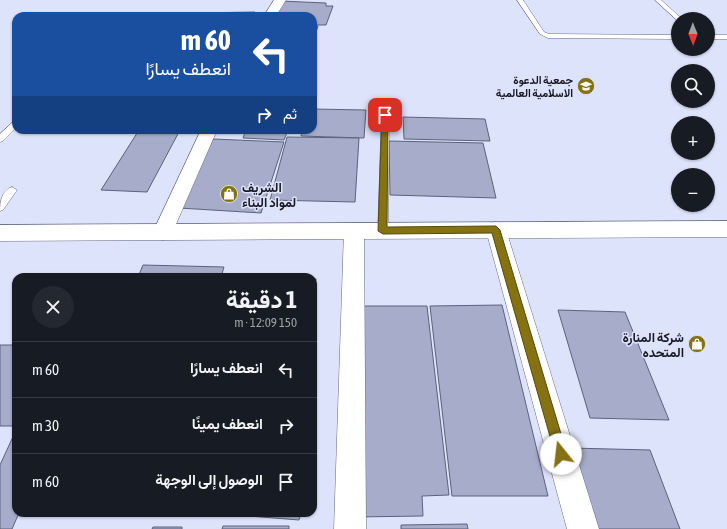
<!DOCTYPE html>
<html lang="ar">
<meta charset="utf-8">
<style>
:root{--surface:#171b24;--page:#242831;--text:#f1f3f6;--muted:#9ea1a6;--line:#363941}
body{margin:0;font-family:"Asap Condensed",Vazirmatn,sans-serif;background:var(--page);color:var(--text);direction:rtl;height:100vh;display:flex;flex-direction:column;font-size:15px;white-space:nowrap}
*{box-sizing:border-box;margin:0}
p{font-size:13px;color:var(--muted)}
.icon{flex:none;width:22px;height:22px;fill:none;stroke:currentColor;stroke-width:2;stroke-linecap:round;stroke-linejoin:round}
.map{position:relative;flex:1;overflow:hidden;direction:ltr}
.drawer{position:absolute;left:12px;top:273px;width:305px;height:244px;display:flex;flex-direction:column;background:var(--surface);border-radius:12px;box-shadow:0 1px 3px #0004;direction:rtl}
.drawer>*{flex:none}
.hud{position:absolute;left:12px;top:12px;width:305px;height:122px;border-radius:12px;box-shadow:0 1px 3px #0004;direction:rtl;background:#1a4fa0;color:#fff;overflow:hidden}
.needle{width:26px;rotate:179deg}
.tools{position:absolute;left:671px;top:12px;display:grid;gap:8px}
.tools a{display:grid;place-items:center;width:44px;height:44px;border-radius:50%;background:var(--surface);box-shadow:0 1px 3px #0004;font-size:20px}
.pin{position:absolute;display:grid;place-items:center;width:34px;height:34px;color:#fff;margin:-17px;border-radius:8px;box-shadow:0 2px 6px #0006}
.me{position:absolute;width:44px;margin:-22px;rotate:344deg;stroke-linejoin:round;filter:drop-shadow(0 0 3px #0008)}
.turn{display:flex;align-items:center;gap:14px;height:84px;padding:0 20px;font-size:18px}
.turn .icon{width:52px;height:52px;stroke-width:2.5}
.turn b{display:block;font-size:28px;line-height:34px}
.then{display:flex;align-items:center;height:38px;padding:0 20px;background:#0003;gap:8px;font-size:15px}
.round{display:grid;place-items:center;flex:none;width:42px;height:42px;border-radius:21px;background:var(--page)}
.overview{display:flex;align-items:center;justify-content:space-between;height:68px;padding:0 20px}
h1{font-size:24px;font-weight:700;line-height:30px}
ul{padding:0;list-style:none}
li{display:flex;align-items:center;gap:12px;height:56px;padding:0 20px;border-top:1px solid var(--line)}
li div{flex:1}
li b{display:block;font-size:15px}
li em{font-style:normal}
.map>svg:first-child{display:block}
</style>
<div class="map">
<svg width="727" height="529" viewBox="0 0 727 529">
<rect width="100%" height="100%" fill="#dee3fc"/>
<g fill="#a6acc9" stroke="#5d627c">
<path d="M280,1L326,3V6H333L326,25H313V16H273Z"/>
<path d="M255,12L252,16H196L198,13Z"/>
<path d="M313,26H318L313,42Z"/>
<path d="M313,109L366,110L364,138L301,136L302,130H313Z"/>
<path d="M403,117L485,119L490,141L404,139Z"/>
<path d="M139,130H180L147,192L101,190Z"/>
<path d="M246,130H288L284,140L243,138Z"/>
<path d="M287,137L359,138L355,202L270,200Z"/>
<path d="M213,139L284,142L261,213L179,208Z"/>
<path d="M389,141L483,143L496,198L390,195Z"/>
<path d="M143,265L224,267L221,277H138Z"/>
<path d="M313,279H316L313,307Z"/>
<path d="M502,305L548,496H452L430,306Z"/>
<path d="M356,306H427L449,495L422,496L423,516L354,517Z"/>
<path d="M558,310L625,312L669,420L590,418Z"/>
<path d="M16,339V426H0V345H13Z"/>
<path d="M16,430V513H19L12,529H0V465Z"/>
<path d="M571,448L650,450L680,529H593Z"/>
<path d="M250,513H301L299,520L249,516Z"/>
<path d="M467,524L468,529H401V525Z"/>
<path d="M223,526H289V529H222Z"/>
<path d="M153,527H182V529H152Z"/>
</g>
<g fill="none" stroke-linecap="round" stroke-linejoin="round">
<defs>
<g id="service">
<path d="M517,0H523L544,32L549,34L678,35V39L548,38L540,34Z"/>
<path d="M655,0H661L682,19L677,20Z"/>
<rect x="708" y="35" width="19" height="4"/>
<path d="M382,113H385L389,115L388,231L387,234H379L378,231Z"/>
<path d="M13,122H16V128L3,141L0,142V134Z"/>
<path d="M12,187L17,190L3,210L0,211C0,201 2,190 12,187Z"/>
</g>
<g id="minor">
<path d="M274,0H286L276,16H264Z"/>
<path d="M201,130H217L170,238L163,240L156,238L153,232Z"/>
<path d="M496,222L503,224L506,230L599,529H567L486,230L489,224Z"/>
<path d="M354,223L361,225L364,231L366,529H334L344,231L347,225Z"/>
</g>
<path id="tertiary" d="M727,221V237L0,241V225Z"/>
</defs>
<use href="#service" stroke="#656a85" stroke-width="1"/>
<use href="#minor" stroke="#656a85" stroke-width="1"/>
<use href="#tertiary" stroke="#656a85" stroke-width="1"/>
<use href="#service" fill="#fff" fill-rule="evenodd"/>
<use href="#minor" fill="#fff" fill-rule="evenodd"/>
<use href="#tertiary" fill="#fff" fill-rule="evenodd"/>
</g>
<path fill="#857213" stroke="#564a0c" d="M382,113L388,115L387,227L496,226L500,230L567,454L566,459L561,460L557,459L555,454L492,233L383,234L378,231Z"/>
<defs>
<symbol id="university-disc" viewBox="-11 -11 22 22"><circle r="9.5" fill="#857213" stroke="#dee3fc"/><path d="M0-5L7-2L0 1L-7-2ZM-4 1L0 2.5L4 1V4Q0 6-4 4Z" fill="#fff"/></symbol>
<symbol id="shop-disc" viewBox="-11 -11 22 22"><circle r="9.5" fill="#857213" stroke="#dee3fc"/><path d="M-5-2.5h2.3a2.7 3.5 0 0 1 5.4 0H5L5.5 6h-11ZM-1.5-2.5h3a1.5 2.3 0 0 0-3 0Z" fill="#fff"/></symbol>
</defs>
<g fill-rule="evenodd">
<use href="#university-disc" x="576" y="76" width="20" height="20"/>
<use href="#shop-disc" x="219" y="184" width="20" height="20"/>
<use href="#shop-disc" x="687" y="334" width="20" height="20"/>
</g>
<g text-anchor="middle" dominant-baseline="central" stroke-width="3" stroke-linejoin="round" paint-order="stroke">
<g font-size="11" font-weight="bold" fill="#161822" stroke="#dee3fc" text-anchor="end">
<text x="573" y="80">جمعية الدعوة<tspan x="573" dy="13">الاسلامية العالمية</tspan></text>
</g>
<g font-size="13" font-weight="bold" fill="#161822" stroke="#dee3fc" text-anchor="start">
<text x="242" y="187">الشريف<tspan x="242" dy="15">لمواد البناء</tspan></text>
<text x="684" y="337" text-anchor="end">شركة المنارة<tspan x="684" dy="15">المتحده</tspan></text>
</g>
</g>
</svg>
<div class="tools">
<a><svg class="needle" viewBox="-14 -14 28 28"><path d="M0-13l5 13h-10z" fill="#e53935"/><path d="M0 13l5-13h-10z" fill="#9ea1a6"/></svg></a>
<a><svg class="icon" aria-label="search" viewBox="0 0 24 24"><circle cx="10" cy="10" r="6"/><path d="M15 15l6 6"/></svg></a>
<a>+</a>
<a>−</a>
</div>
<div class="pin" style="left:385px;top:115px;background:#d93025"><svg class="icon" aria-label="arrive" viewBox="0 0 24 24"><path d="M6 21V4h12l-3 4 3 4H6"/></svg></div>
<svg class="me" style="left:561px;top:454px" viewBox="-20 -20 40 40"><circle r="19" fill="#fff"/><path d="M0-13L10 11 0 6-10 11z" fill="#857213"/></svg>
<div class="hud">
<div class="turn"><svg class="icon" aria-label="left" viewBox="0 0 24 24"><path d="M17 20v-9H6M10 6l-5 5 5 5"/></svg><div><b>60 m</b>انعطف يسارًا</div></div>
<div class="then">ثم<svg class="icon" aria-label="right" viewBox="0 0 24 24"><path d="M7 20v-9h11M14 6l5 5-5 5"/></svg></div>
</div>
<section class="drawer">
<div class="overview"><div><h1>1 دقيقة</h1><p>150 m · 12:09</p></div><a class="round"><svg class="icon" aria-label="close" viewBox="0 0 24 24"><path d="M6 6l12 12M18 6L6 18"/></svg></a></div>
<ul>
<li><svg class="icon" aria-label="left" viewBox="0 0 24 24"><path d="M17 20v-9H6M10 6l-5 5 5 5"/></svg><div><b>انعطف يسارًا</b></div><em>60 m</em></li>
<li><svg class="icon" aria-label="right" viewBox="0 0 24 24"><path d="M7 20v-9h11M14 6l5 5-5 5"/></svg><div><b>انعطف يمينًا</b></div><em>30 m</em></li>
<li><svg class="icon" aria-label="arrive" viewBox="0 0 24 24"><path d="M6 21V4h12l-3 4 3 4H6"/></svg><div><b>الوصول إلى الوجهة</b></div><em>60 m</em></li>
</ul>
</section>
</div>
